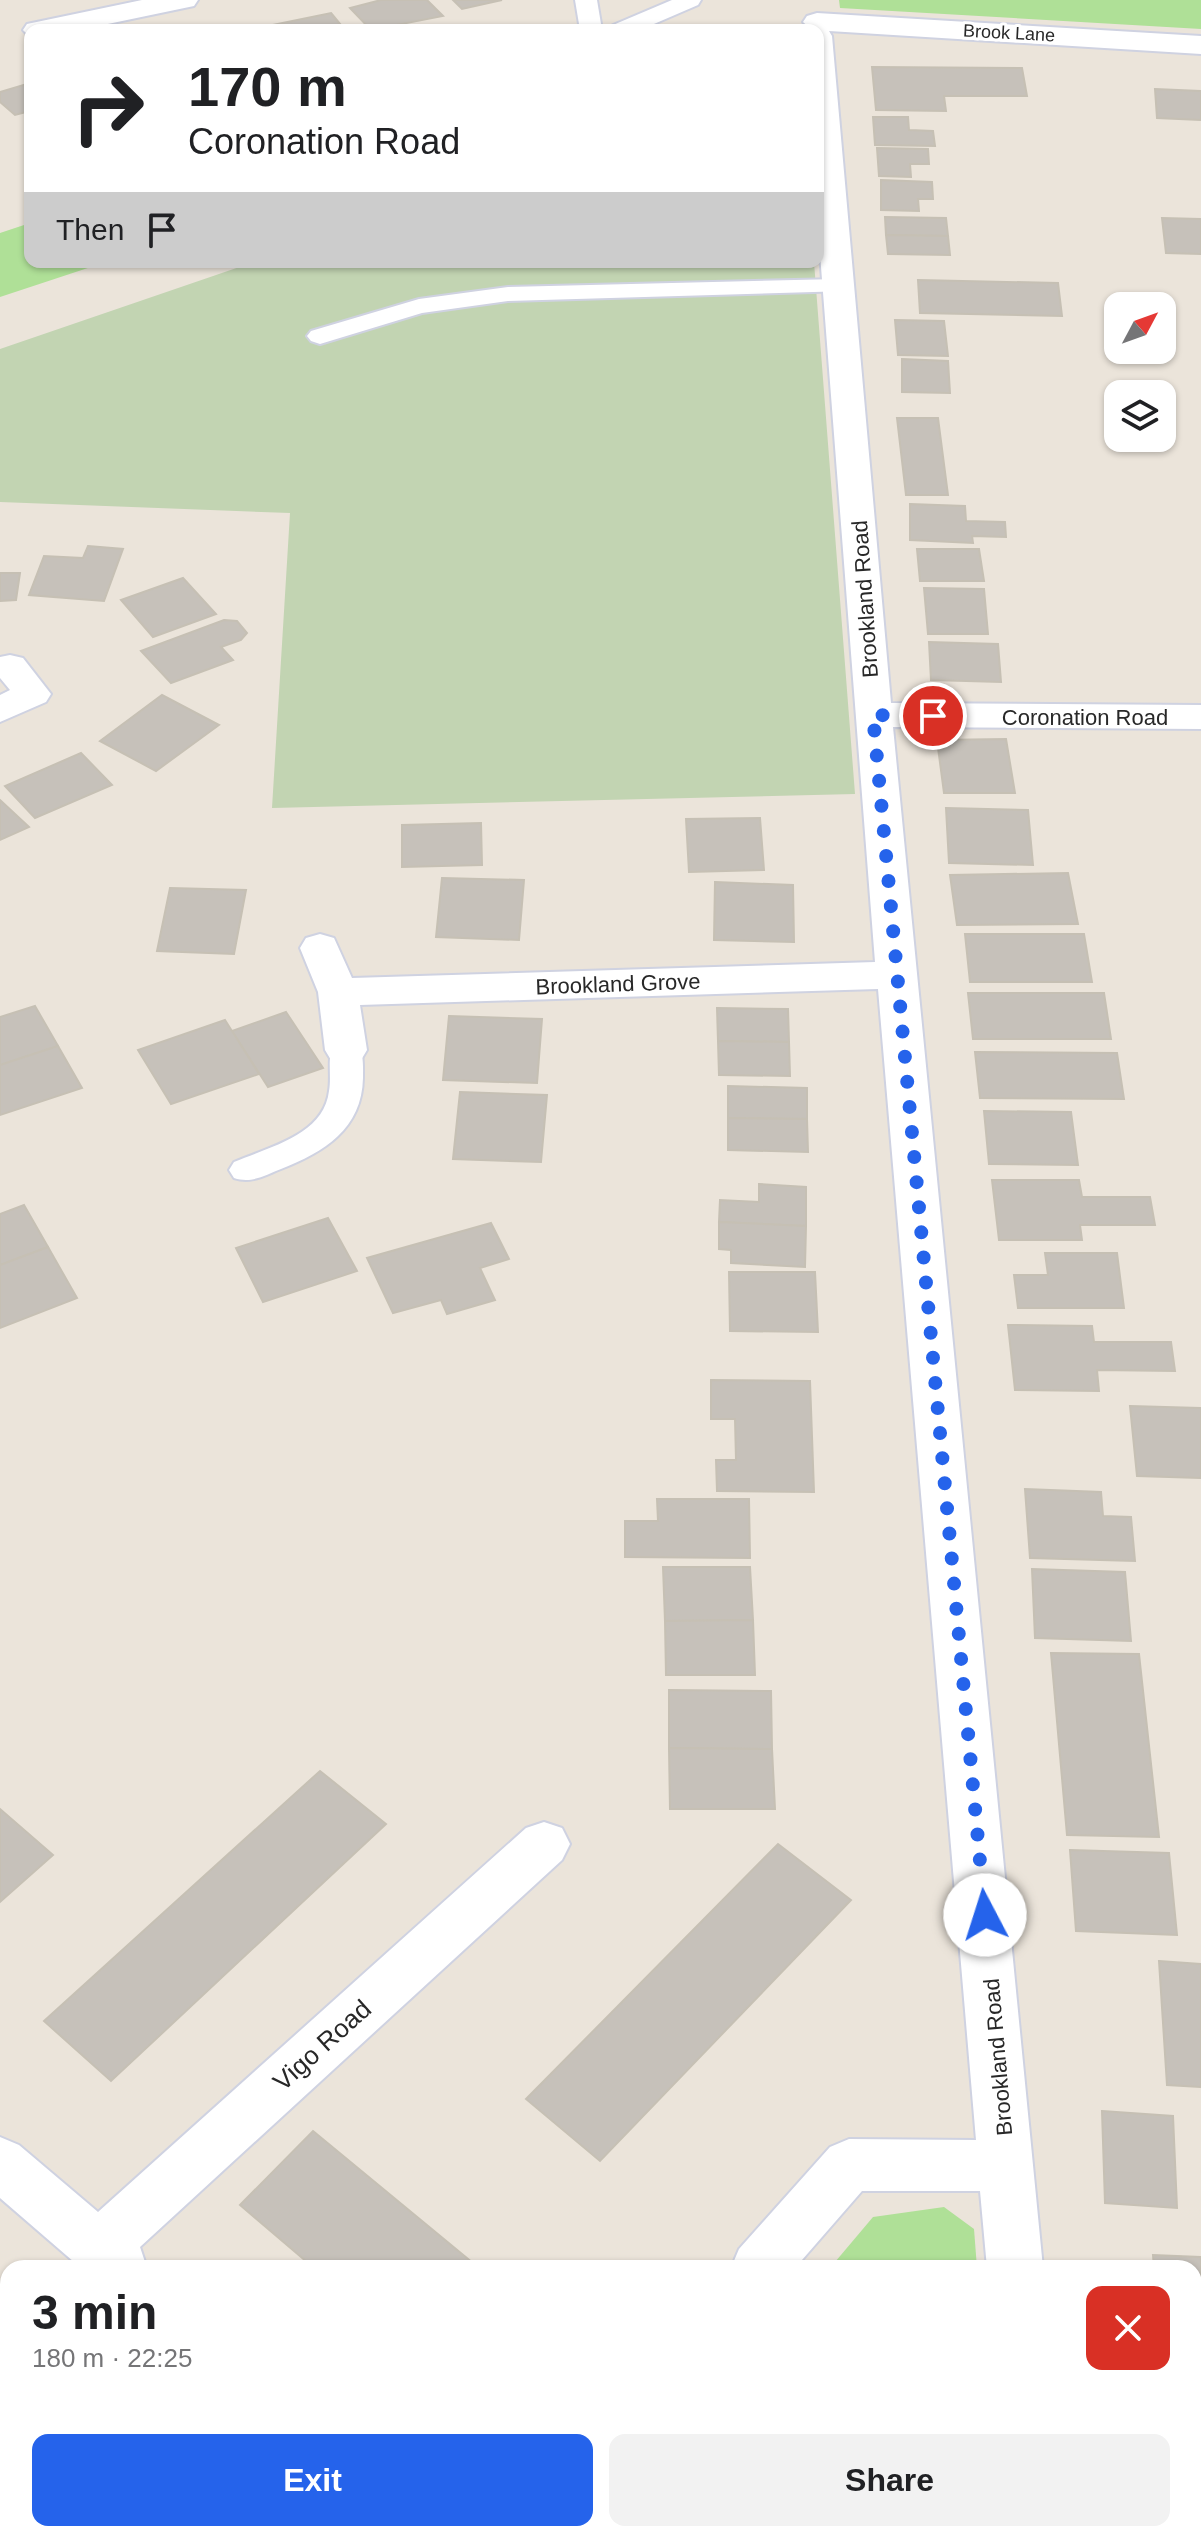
<!DOCTYPE html>
<meta charset="utf-8">
<style>
:root{--surface:#fff;--page:#f2f2f2;--text:#202124;--muted:#757577;--accent:#2563eb}
body{margin:0;font-family:Helvetica,sans-serif;background:var(--page);color:var(--text);height:100vh;display:flex;flex-direction:column;font-size:30px;white-space:nowrap}
*{box-sizing:border-box;margin:0}
p{font-size:26px;color:var(--muted)}
.icon{flex:none;width:44px;height:44px;fill:none;stroke:currentColor;stroke-width:2;stroke-linecap:round;stroke-linejoin:round}
.map{position:relative;flex:1;overflow:hidden}
.side{position:absolute;left:0px;top:2260px;width:1202px;height:282px;display:flex;flex-direction:column;background:var(--surface);border-radius:24px 24px 0 0;box-shadow:0 2px 6px #0004}
.side>*{flex:none}
.guide{position:absolute;left:24px;top:24px;width:800px;height:244px;border-radius:16px;box-shadow:0 2px 6px #0004;background:#fff;color:var(--text);overflow:hidden}
.needle{width:52px;rotate:49deg}
.tools{position:absolute;left:1104px;top:292px;display:grid;gap:16px}
.tools a{display:grid;place-items:center;width:72px;height:72px;border-radius:16px;background:var(--surface);box-shadow:0 2px 6px #0004;font-size:40px}
.pin{position:absolute;display:grid;place-items:center;width:68px;height:68px;color:#fff;margin:-34px;border:4px solid #fff;border-radius:50%;box-shadow:0 2px 8px #0007}
.me{position:absolute;width:88px;margin:-44px;rotate:355deg;stroke-linejoin:round;filter:drop-shadow(0 0 6px #0008)}
.turn{display:flex;align-items:center;gap:28px;height:168px;padding:0 32px;font-size:36px}
.turn .icon{width:104px;height:104px;stroke-width:2.5}
.turn b{display:block;font-size:56px;line-height:68px}
.then{display:flex;align-items:center;height:76px;padding:0 32px;background:#0003;gap:16px;font-size:30px}
.round{display:grid;place-items:center;flex:none;width:84px;height:84px;border-radius:16px;background:var(--page)}
.overview{display:flex;align-items:center;justify-content:space-between;height:136px;padding:0 32px}
h1{font-size:48px;font-weight:700;line-height:60px}
.action{display:flex;gap:16px;margin-top:auto;padding:16px 32px}
.action a{flex:1;height:92px;border-radius:16px;background:var(--accent);color:#fff;font-size:32px;font-weight:700;line-height:92px;text-align:center}
.action a+a{background:var(--page);color:var(--text)}
.map>svg:first-child{display:block}
</style>
<div class="map">
<svg width="1201" height="2541" viewBox="0 0 1201 2541">
<rect width="100%" height="100%" fill="#ebe4da"/>
<g fill="#afe097">
<path d="M839,0H1201V29L840,8Z"/>
<path d="M30,223V262H106L0,297V233Z"/>
<path d="M944,2207L974,2229L977,2268H830L873,2217Z"/>
<path d="M492,2534H997V2541H500Z"/>
</g>
<path fill="#c2d4b2" d="M254,262H814L855,794L272,808L290,513L0,502V349Z"/>
<g fill="#c6c1ba" stroke="#c6c0b4" stroke-width="2">
<path d="M381,0H427L443,16L371,30L350,8Z"/>
<path d="M453,0H502L462,9Z"/>
<path d="M331,13L345,30L258,28Z"/>
<path d="M872,67L1022,68L1027,96H944L946,111L876,110Z"/>
<path d="M30,83V111L15,115L0,102V92Z"/>
<path d="M1155,89L1201,91V120L1157,118Z"/>
<path d="M873,117H908L909,130L933,131L935,146L875,145Z"/>
<path d="M877,148L928,149L929,164H910L911,177L879,176Z"/>
<path d="M881,180L932,182L933,199H918L919,211L881,210Z"/>
<path d="M885,217L946,218L948,236L886,235Z"/>
<path d="M1162,218L1201,219V254L1166,253Z"/>
<path d="M886,235L948,236L950,255L888,254Z"/>
<path d="M918,280L1058,283L1062,316L920,313Z"/>
<path d="M895,320L944,321L948,356L898,355Z"/>
<path d="M902,359L948,361L950,393L902,392Z"/>
<path d="M897,418H938L948,495H906Z"/>
<path d="M910,504L965,506L966,521L1005,522L1006,537L972,536L973,543L910,540Z"/>
<path d="M88,546L123,549L104,601L29,595L44,556L83,558Z"/>
<path d="M917,549H979L984,581H920Z"/>
<path d="M0,573H20L16,600L0,601Z"/>
<path d="M183,578L216,614L153,637L121,600Z"/>
<path d="M924,588L984,589L988,634H928Z"/>
<path d="M224,620L237,621L247,633L241,640L221,647L233,660L171,683L141,651Z"/>
<path d="M929,642L998,644L1001,682L931,680Z"/>
<path d="M162,695L219,725L156,771L100,741Z"/>
<path d="M1006,739L1015,793H944L937,740Z"/>
<path d="M81,753L112,785L35,818L5,786Z"/>
<path d="M0,800L29,827L0,840Z"/>
<path d="M946,808L1028,810L1033,865L949,863Z"/>
<path d="M760,818L764,870L689,872L686,819Z"/>
<path d="M481,823L482,865L402,867V825Z"/>
<path d="M1068,873L1078,924L957,925L950,875Z"/>
<path d="M442,878L524,880L519,940L436,937Z"/>
<path d="M715,882L793,885L794,942L714,940Z"/>
<path d="M170,888L246,890L234,954L157,951Z"/>
<path d="M965,934H1084L1092,982H970Z"/>
<path d="M968,993H1104L1111,1039H973Z"/>
<path d="M35,1006L58,1046L0,1065V1017Z"/>
<path d="M717,1008L788,1009L789,1042L718,1041Z"/>
<path d="M286,1012L323,1068L268,1087L232,1031Z"/>
<path d="M449,1016L542,1019L537,1083L443,1080Z"/>
<path d="M225,1020L259,1074L171,1104L138,1050Z"/>
<path d="M718,1041L789,1042L790,1076L719,1075Z"/>
<path d="M58,1046L82,1088L0,1115V1065Z"/>
<path d="M975,1052L1117,1053L1124,1099L980,1098Z"/>
<path d="M728,1086L807,1088V1119L728,1118Z"/>
<path d="M460,1092L547,1095L541,1162L453,1159Z"/>
<path d="M984,1111L1071,1112L1078,1165L989,1164Z"/>
<path d="M728,1118L807,1119L808,1152L728,1150Z"/>
<path d="M992,1180H1079L1082,1197H1150L1155,1225H1080L1082,1240H999Z"/>
<path d="M759,1184L806,1187V1226L719,1222L720,1200L759,1202Z"/>
<path d="M24,1205L48,1247L0,1265V1214Z"/>
<path d="M328,1218L357,1271L263,1302L236,1248Z"/>
<path d="M719,1222L806,1226L805,1267L731,1263V1250L719,1249Z"/>
<path d="M491,1223L509,1259L480,1268L495,1300L447,1314L441,1300L393,1313L367,1258Z"/>
<path d="M48,1247L77,1298L0,1328V1265Z"/>
<path d="M1045,1253H1117L1124,1308H1018L1014,1275H1048Z"/>
<path d="M729,1272H815L818,1332L730,1331Z"/>
<path d="M1008,1325L1092,1326L1094,1342H1171L1175,1371L1097,1370L1099,1391L1015,1390Z"/>
<path d="M711,1380L810,1381L814,1492L717,1491L716,1460H736L735,1419H711Z"/>
<path d="M1130,1406L1201,1408V1478L1137,1476Z"/>
<path d="M1025,1489L1101,1492L1103,1516L1131,1517L1135,1561L1030,1558Z"/>
<path d="M657,1499H749L750,1558L625,1557V1521H658Z"/>
<path d="M663,1567H750L753,1620L665,1621Z"/>
<path d="M1032,1569L1125,1572L1131,1641L1035,1638Z"/>
<path d="M753,1620L755,1675H666L665,1621Z"/>
<path d="M1051,1653L1139,1654L1159,1837L1067,1835Z"/>
<path d="M669,1690L771,1691L772,1749L669,1748Z"/>
<path d="M669,1748L772,1749L775,1809H670Z"/>
<path d="M320,1771L386,1824L111,2081L44,2021Z"/>
<path d="M0,1809L53,1855L0,1902Z"/>
<path d="M778,1844L851,1900L600,2161L526,2099Z"/>
<path d="M1070,1850L1169,1853L1177,1935L1076,1931Z"/>
<path d="M1159,1961L1201,1964V2087L1167,2085Z"/>
<path d="M1102,2111L1173,2116L1177,2208L1105,2203Z"/>
<path d="M313,2131L479,2268H314L240,2205Z"/>
<path d="M1153,2255L1201,2257V2361H1194V2268H1154Z"/>
<path d="M8,2463V2534H140L147,2541H0V2471Z"/>
</g>
<g fill="none" stroke-linecap="round" stroke-linejoin="round">
<defs>
<g id="lane">
<path d="M575,0H597L602,30H580Z"/>
<path d="M672,0H701L698,5L640,30H610L613,25Z"/>
<path d="M839,279L848,281L851,286L848,291L508,301L422,313L320,344L311,341L307,336L311,331L419,299L508,287Z"/>
<path d="M346,1039L357,1042C364,1053 363,1066 363,1078C362,1129 324,1152 281,1169C265,1175 252,1184 234,1178L229,1170L234,1162C269,1147 324,1135 329,1091C332,1075 326,1056 335,1042Z"/>
</g>
<g id="street">
<path d="M142,0H198L194,6L79,30H30V37L23,30L27,24Z"/>
<path d="M817,13L1201,36V54L829,31L832,36L891,703L1201,705V729L893,727L1043,2268H987L980,2191H862L795,2268H731L739,2249L830,2147L849,2139L976,2140L878,989L360,1005L367,1050L361,1060L346,1064L331,1060L325,1050L318,992L300,948L306,938L320,934L334,938L352,978L875,962L818,228V30H808L811,29L803,22L807,16Z"/>
<path d="M10,655L23,658L51,694L46,702L0,722V695L10,690L0,678V657Z"/>
<path d="M544,1822L562,1828L570,1844L562,1860L140,2247L147,2268H81L0,2198V2137L19,2145L98,2212L526,1828Z"/>
<path d="M361,2534H425L428,2541H364Z"/>
<rect x="1004" y="2534" width="60" height="7"/>
</g>
</defs>
<use href="#lane" stroke="#cfd2e1" stroke-width="4"/>
<use href="#street" stroke="#cfd2e1" stroke-width="4"/>
<use href="#lane" fill="#fff" fill-rule="evenodd"/>
<use href="#street" fill="#fff" fill-rule="evenodd"/>
</g>
<g fill="none" stroke-linecap="round" stroke-linejoin="round">
<path stroke="#2563eb" stroke-width="14" stroke-dasharray="0 25.2" d="M933,716L873,715L985,1915"/>
</g>
<g text-anchor="middle" dominant-baseline="central" stroke-width="6" stroke-linejoin="round" paint-order="stroke">
<g font-size="18" fill="#282828" stroke="#fff">
<text transform="translate(1009 33) rotate(3)">Brook Lane</text>
</g>
<g font-size="22" fill="#282828" stroke="#fff">
<text transform="translate(865 599) rotate(-94)">Brookland Road</text>
<text x="1085" y="717">Coronation Road</text>
<text transform="translate(618 984) rotate(-2)">Brookland Grove</text>
<text transform="translate(998 2057) rotate(-95)">Brookland Road</text>
</g>
<g font-size="26" fill="#282828" stroke="#fff">
<text transform="translate(322 2045) rotate(-42)">Vigo Road</text>
</g>
</g>
</svg>
<div class="tools">
<a><svg class="needle" viewBox="-14 -14 28 28"><path d="M0-13l5 13h-10z" fill="#e53935"/><path d="M0 13l5-13h-10z" fill="#757577"/></svg></a>
<a><svg class="icon" aria-label="layers" viewBox="0 0 24 24"><path d="M12 4l9 5-9 5-9-5zM3 14l9 5 9-5"/></svg></a>
</div>
<div class="pin" style="left:933px;top:716px;background:#d93025"><svg class="icon" aria-label="arrive" viewBox="0 0 24 24"><path d="M6 21V4h12l-3 4 3 4H6"/></svg></div>
<svg class="me" style="left:985px;top:1915px" viewBox="-20 -20 40 40"><circle r="19" fill="#fff"/><path d="M0-13L10 11 0 6-10 11z" fill="#2563eb"/></svg>
<div class="guide">
<div class="turn"><svg class="icon" aria-label="right" viewBox="0 0 24 24"><path d="M7 20v-9h11M14 6l5 5-5 5"/></svg><div><b>170 m</b>Coronation Road</div></div>
<div class="then">Then<svg class="icon" aria-label="arrive" viewBox="0 0 24 24"><path d="M6 21V4h12l-3 4 3 4H6"/></svg></div>
</div>
<section class="side">
<div class="overview"><div><h1>3 min</h1><p>180 m · 22:25</p></div><a class="round" style="background:#d93025;color:#fff"><svg class="icon" aria-label="close" viewBox="0 0 24 24"><path d="M6 6l12 12M18 6L6 18"/></svg></a></div>
<div class="action"><a>Exit</a><a>Share</a></div>
</section>
</div>
